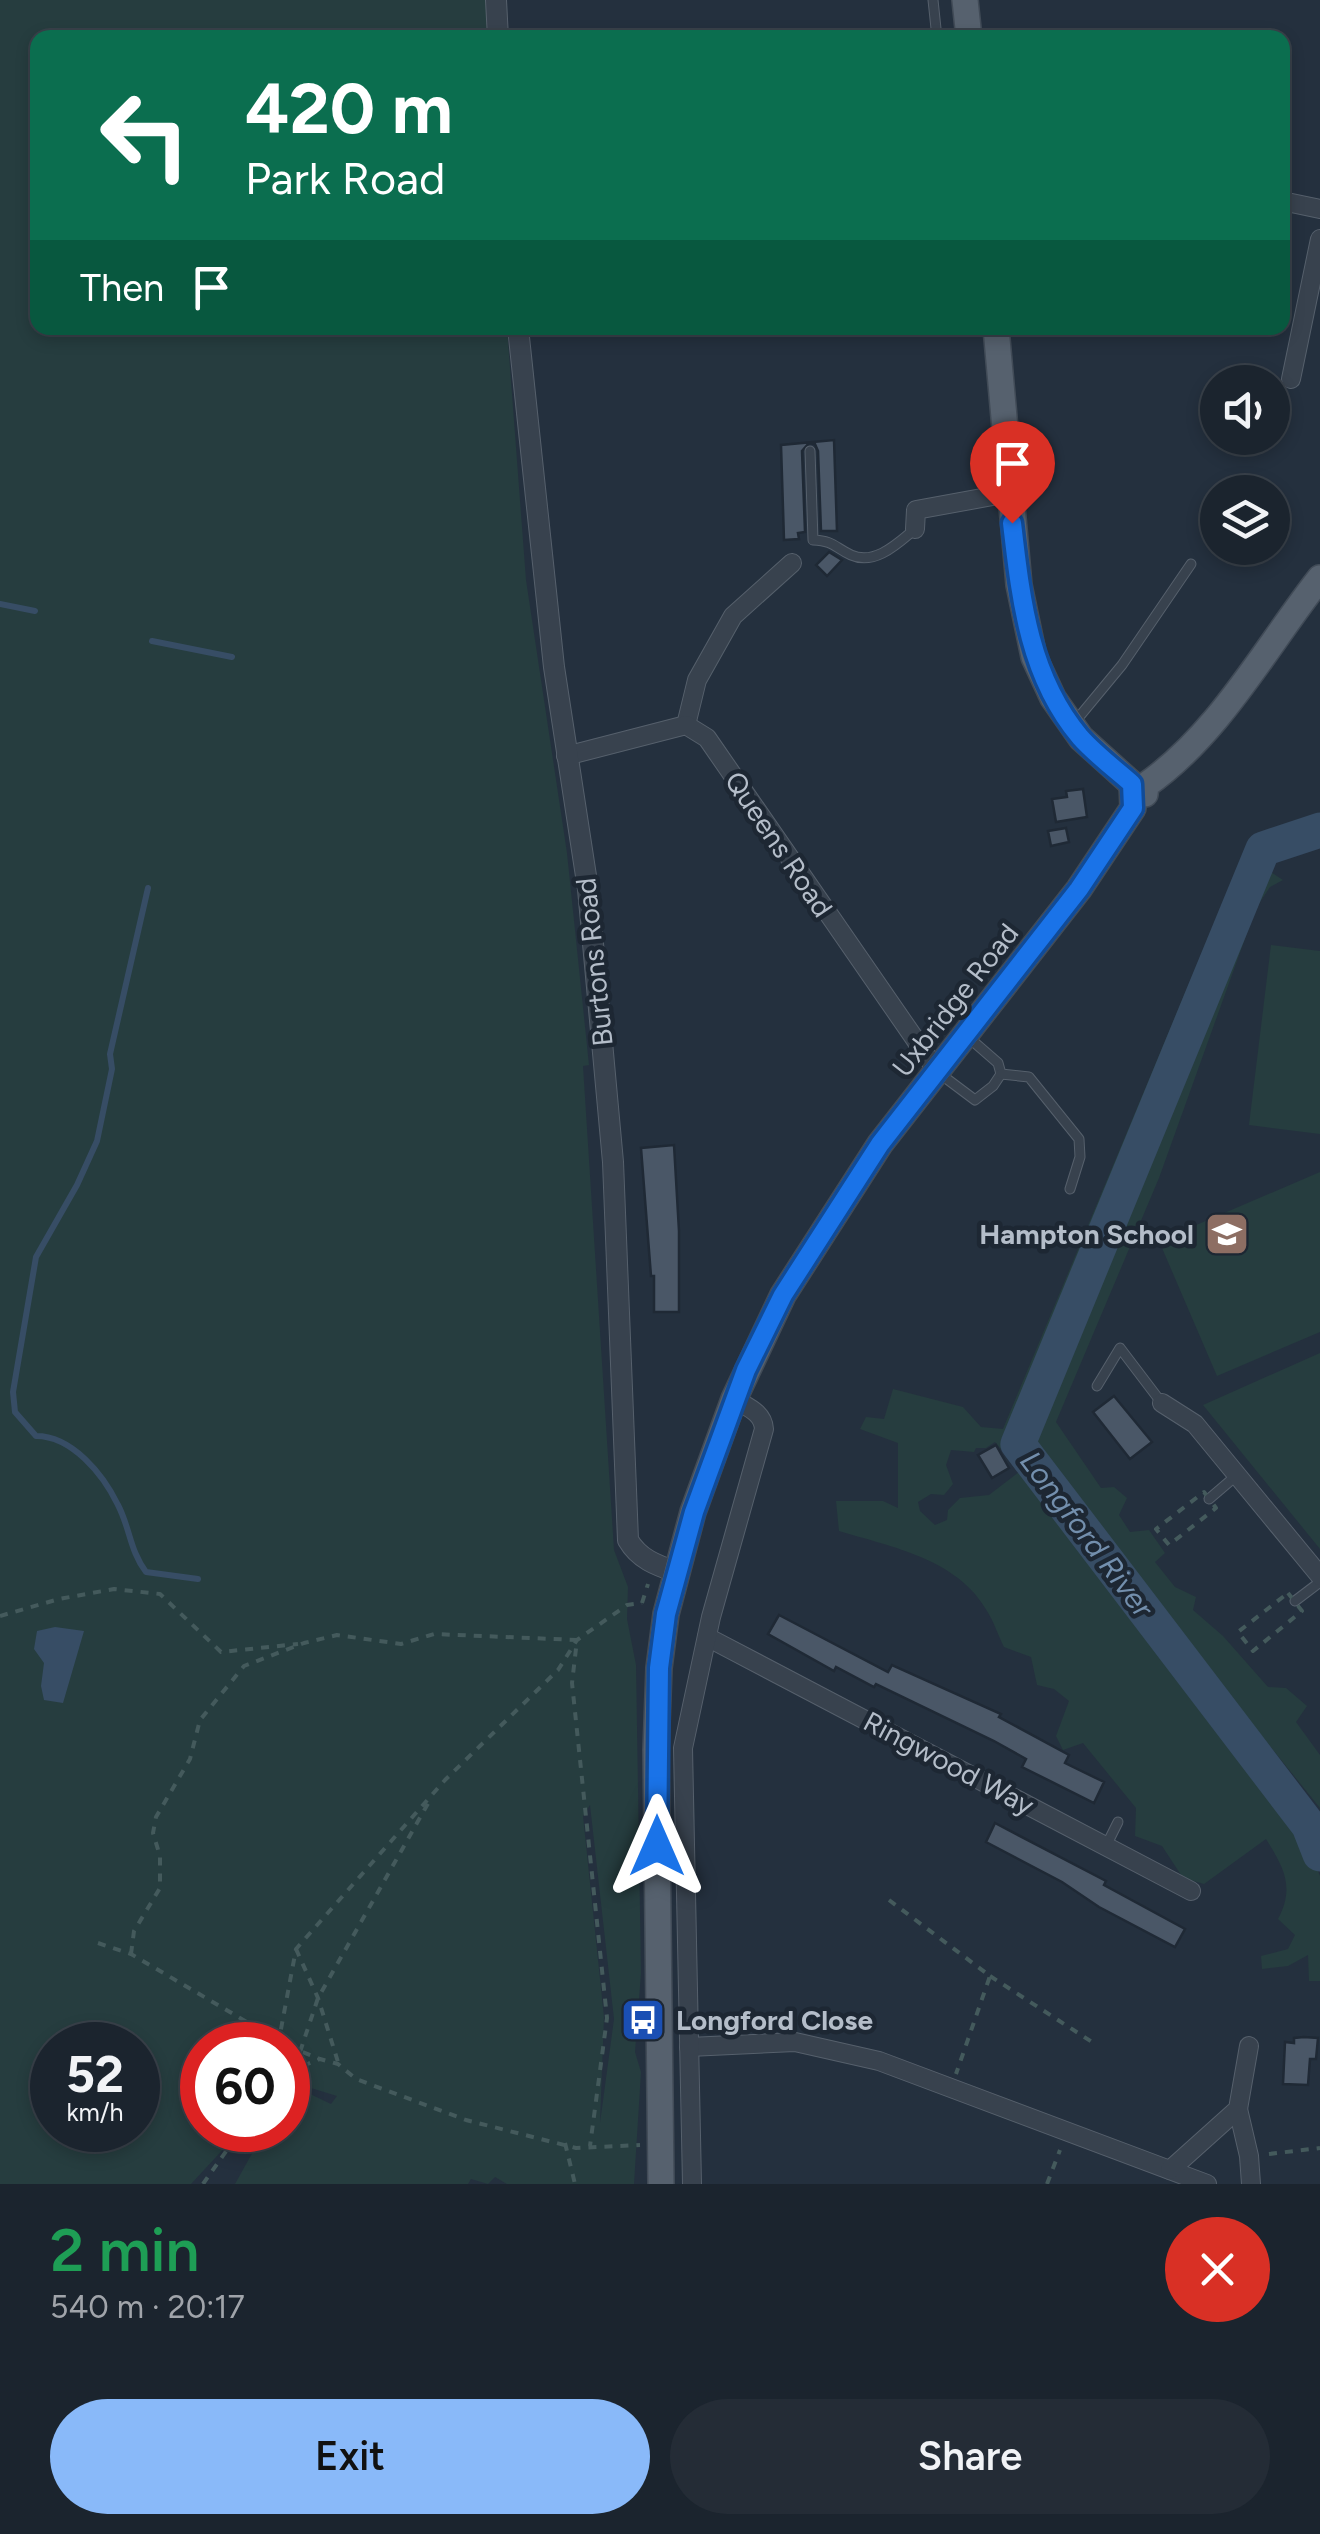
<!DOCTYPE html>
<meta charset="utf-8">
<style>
:root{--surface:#1b242e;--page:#242c36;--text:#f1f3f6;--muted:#a0a4aa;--line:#39414a;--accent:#89b9f9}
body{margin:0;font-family:Figtree,sans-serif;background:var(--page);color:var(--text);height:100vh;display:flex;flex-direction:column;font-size:38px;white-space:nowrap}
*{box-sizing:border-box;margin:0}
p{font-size:32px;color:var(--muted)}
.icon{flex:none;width:55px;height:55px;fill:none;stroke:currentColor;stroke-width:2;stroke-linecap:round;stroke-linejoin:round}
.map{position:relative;height:2184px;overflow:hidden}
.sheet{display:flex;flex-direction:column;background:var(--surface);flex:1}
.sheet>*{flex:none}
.banner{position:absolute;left:30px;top:30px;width:1260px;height:305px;border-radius:20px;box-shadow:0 5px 15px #0003,0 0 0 2px var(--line);background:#0b6e4f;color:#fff;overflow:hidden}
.fabs{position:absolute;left:1200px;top:365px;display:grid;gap:20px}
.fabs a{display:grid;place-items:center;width:90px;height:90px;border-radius:50%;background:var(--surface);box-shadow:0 5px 15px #0003,0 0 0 2px var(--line);font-size:50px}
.speed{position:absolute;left:30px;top:2022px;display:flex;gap:20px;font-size:50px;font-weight:700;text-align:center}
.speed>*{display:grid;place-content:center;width:130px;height:130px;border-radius:50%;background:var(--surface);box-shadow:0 5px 15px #0003,0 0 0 2px var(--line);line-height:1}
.speed small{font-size:25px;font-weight:400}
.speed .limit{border:15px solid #d22;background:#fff;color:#111}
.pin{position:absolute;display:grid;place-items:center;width:85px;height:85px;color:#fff;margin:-102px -42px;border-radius:50% 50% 50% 0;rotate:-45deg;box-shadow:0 0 10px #0007}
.pin .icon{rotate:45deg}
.me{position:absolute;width:110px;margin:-55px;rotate:0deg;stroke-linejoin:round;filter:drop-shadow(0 0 8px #0008)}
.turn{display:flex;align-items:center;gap:35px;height:210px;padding:0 50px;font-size:45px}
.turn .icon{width:130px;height:130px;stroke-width:2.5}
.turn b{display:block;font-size:70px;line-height:85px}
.then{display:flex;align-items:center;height:95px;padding:0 50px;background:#0003;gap:20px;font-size:38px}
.round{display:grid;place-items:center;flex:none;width:105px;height:105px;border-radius:52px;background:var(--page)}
.summary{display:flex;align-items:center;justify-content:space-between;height:170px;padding:0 50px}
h1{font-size:60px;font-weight:600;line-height:75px;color:#1e9e55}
.button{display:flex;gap:20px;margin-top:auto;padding:20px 50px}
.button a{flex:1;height:115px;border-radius:60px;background:var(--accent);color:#111;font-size:40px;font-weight:600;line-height:115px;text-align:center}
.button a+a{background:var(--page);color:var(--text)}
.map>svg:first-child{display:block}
</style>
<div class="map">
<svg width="1320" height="2184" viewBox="0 0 1320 2184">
<rect width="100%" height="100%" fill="#24303e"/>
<g fill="#263d3f" fill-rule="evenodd">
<path d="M0,0H486L488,37L38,38V328H507L526,580L567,853L589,1065L583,1066L614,1550L628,1587L627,1619L636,1665L641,1973L635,2052L641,2072L634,2184H507L495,2177L488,2184L471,2179L468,2184H235L265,2130H288L289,2084L331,2104L337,2096L288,2081V2045H202V2130H241L191,2184H0ZM590,1805L614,2019L600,2123L604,2017L583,1816ZM52,2045H138V2130H52Z"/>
<path d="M1243,854L1283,880L1270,887L1256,908L1159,1178L1056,1422L1101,1488L1114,1487L1127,1498L1119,1515L1130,1532L1149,1530L1165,1553L1155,1562L1175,1587L1196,1597L1193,1610L1223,1636L1268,1687L1286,1688L1307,1706L1296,1722L1320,1755V1808L1025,1443L1032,1416L1023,1412L1013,1449L1005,1454L995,1442L986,1448H976L974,1452L951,1450L946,1465L953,1484L944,1495L931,1494L918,1502L920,1511L935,1525L947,1520L948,1510L960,1498L989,1495L1023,1469L1065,1529L1300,1824L1320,1876V1981H1309L1308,1955L1288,1966L1262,1969L1261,1956L1288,1949L1295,1935L1278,1919C1295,1887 1284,1868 1266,1839L1204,1884L1183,1878L1162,1846L1135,1836L1136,1808L1083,1743L1063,1750L1056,1736L1069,1701L1054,1689L1037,1685L1031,1657L1004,1647C998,1635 994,1622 987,1611C958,1559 892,1547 839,1531L836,1501H883L898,1508V1443L860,1429L866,1417L884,1419L893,1389L963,1407L981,1427L1003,1429Z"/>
<path d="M1271,945L1320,951V1134L1249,1125Z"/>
<path d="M1320,1172V1332L1217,1376L1159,1241Z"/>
<path d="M1320,1353V1549L1203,1405Z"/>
</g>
<path fill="#374d65" d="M55,1627L84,1631L63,1703L44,1700L41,1686L44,1663L34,1649L37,1631Z"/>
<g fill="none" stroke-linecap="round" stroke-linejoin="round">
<g stroke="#374d65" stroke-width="6">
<path d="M0,604L35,611"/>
<path d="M152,641L232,657"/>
<path d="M148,888L110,1054L112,1069L97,1141L77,1185L36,1257L13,1392L15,1412L36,1436C72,1436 103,1474 118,1505C130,1528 130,1551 146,1572L198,1579"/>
</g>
<path stroke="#374d65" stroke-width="35" d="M1320,830L1263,849L1018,1444L1309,1826L1320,1854"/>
</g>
<g fill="#4a5767" stroke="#1f2935" stroke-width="2.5">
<path d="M834,440L837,531H821L818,451L815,444L809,443L802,451L805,532L798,533L799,539L784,540L781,445Z"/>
<path d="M829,552L842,560L827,576L816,565Z"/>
<path d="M1083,789L1087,817L1056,822L1052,799L1067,797L1066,791Z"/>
<path d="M1066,828L1069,842L1051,846L1048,831Z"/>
<path d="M674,1145L679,1231V1312H654V1276H651L641,1148Z"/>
<path d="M1114,1396L1152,1442L1130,1459L1093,1412Z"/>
<path d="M996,1445L1009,1468L992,1478L978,1455Z"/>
<path d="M779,1615L888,1672L892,1665L1001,1714L999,1717L1069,1755L1065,1763L1104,1782L1094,1803L1022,1767L1026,1759L994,1741L876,1684L874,1687L836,1667L834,1671L768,1634Z"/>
<path d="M995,1823L1106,1881L1104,1885L1185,1929L1175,1947L1099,1907L1062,1882L986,1842Z"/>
<path d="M1304,2037L1318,2038L1316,2059H1310L1308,2085L1283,2084L1285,2042L1294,2043V2038Z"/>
</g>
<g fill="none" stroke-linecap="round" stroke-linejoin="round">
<defs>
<g id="service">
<path d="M933,0L937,38"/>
<path d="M810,451L813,540C834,541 834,547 851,555C875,566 898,543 915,529"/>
<path d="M1074,723L1122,665L1191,564"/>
<path d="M967,1036L998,1063L1001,1074"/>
<path d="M939,1073L975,1100L993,1086L1001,1074"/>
<path d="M1001,1074L1029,1077L1079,1139L1080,1157L1070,1189"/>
<path d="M1097,1386L1120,1348L1161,1402"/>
<path d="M1209,1499L1237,1475"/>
<path d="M1295,1601L1320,1582"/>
<path d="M1106,1846L1118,1822"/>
</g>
<g id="minor">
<path d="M1282,201L1320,209"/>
<path d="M1291,379L1320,239"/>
<path d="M915,529L916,510L1009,493"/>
<path d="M686,725L697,680L733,616L792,563"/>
<path d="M566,756L686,725L707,738L937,1071"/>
<path d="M1162,1403L1195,1424L1320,1576"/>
<path d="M707,1637L1191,1891"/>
<path d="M689,2047L795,2042L879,2061L1207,2184"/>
<path d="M1238,2109L1249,2156L1251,2184"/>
<path d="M1170,2170L1238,2109L1249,2046"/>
<path d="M692,2184L683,1748L711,1617L764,1429C763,1412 747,1407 734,1399"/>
</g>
<g id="tertiary">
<path d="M496,0L498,38"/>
<path d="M518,328L554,667L588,889L613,1162L628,1540C639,1559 656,1565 676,1572"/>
</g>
<g id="primary">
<path d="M965,0L969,38"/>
<path d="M996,328L1019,585L1034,657L1053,698L1081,738L1132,784"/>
<path d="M1134,794H1145L1146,785C1220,733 1265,648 1320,578"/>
<path d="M661,2184L656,1750L659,1668L666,1614L693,1512L734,1399L783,1295L880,1144L1079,889L1133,808L1132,784"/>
</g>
</defs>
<use href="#service" stroke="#56606c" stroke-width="11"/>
<use href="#minor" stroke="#56606c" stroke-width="20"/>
<use href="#tertiary" stroke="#56606c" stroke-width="22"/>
<use href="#primary" stroke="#414b57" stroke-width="28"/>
<g stroke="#445a5c" stroke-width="4" stroke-dasharray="8 8" stroke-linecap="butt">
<path d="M1020,1464L1034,1453"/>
<path d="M1204,1492L1216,1508L1169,1545L1156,1529Z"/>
<path d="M1288,1593L1302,1611L1253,1651L1238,1632Z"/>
<path d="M642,1603L648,1584"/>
<path d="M0,1616L59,1599L114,1589L160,1594L221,1652L298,1644"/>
<path d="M889,1900L990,1976L956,2074"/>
<path d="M98,1943L131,1954L286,2045"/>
<path d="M296,1949L318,1998L338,2062"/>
<path d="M131,1954L134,1931L160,1888V1856L153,1833L156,1817L190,1759L200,1720L244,1666L304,1643L337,1635L401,1644L434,1634L577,1640L572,1683L607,2018L590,2146"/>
<path d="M990,1976L1092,2042"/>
<path d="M278,2045L296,1949L445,1780L558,1670L577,1640L627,1605L642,1603"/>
<path d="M288,2046L320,2059"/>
<path d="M295,2067L318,1998L430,1800"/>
<path d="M288,2072L320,2059L338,2064L356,2079L466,2120L576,2148L640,2145"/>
<path d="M565,2143L575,2184"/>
<path d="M1269,2154L1320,2148"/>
<path d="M203,2184L241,2130"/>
<path d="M1047,2184L1060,2150"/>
</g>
<use href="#service" stroke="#38424e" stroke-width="9"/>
<use href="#minor" stroke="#38424e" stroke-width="18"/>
<use href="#tertiary" stroke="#38424e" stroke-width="20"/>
<use href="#primary" stroke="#56616e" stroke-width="25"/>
</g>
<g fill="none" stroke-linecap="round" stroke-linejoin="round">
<defs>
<path id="route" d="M657,1846L659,1668L666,1614L694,1512L746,1370L783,1295L880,1144L1079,889L1133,808L1132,784C1115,769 1095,754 1080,737C1029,676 1021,600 1012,523"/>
</defs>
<use href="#route" stroke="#114b97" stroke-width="25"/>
<use href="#route" stroke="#1a73e8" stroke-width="18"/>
</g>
<defs>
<symbol id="school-square" viewBox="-11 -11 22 22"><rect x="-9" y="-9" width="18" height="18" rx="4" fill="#8d6e63" stroke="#1d2733"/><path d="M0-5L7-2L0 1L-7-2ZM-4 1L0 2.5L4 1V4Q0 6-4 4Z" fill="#fff"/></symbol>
<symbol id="bus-square" viewBox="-11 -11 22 22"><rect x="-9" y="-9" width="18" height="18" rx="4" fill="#1a4fb4" stroke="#1d2733"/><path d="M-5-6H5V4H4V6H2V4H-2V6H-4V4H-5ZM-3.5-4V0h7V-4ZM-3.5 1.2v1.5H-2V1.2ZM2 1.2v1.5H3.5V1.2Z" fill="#fff"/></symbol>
</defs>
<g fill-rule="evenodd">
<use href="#school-square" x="1202" y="1209" width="50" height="50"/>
<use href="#bus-square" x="618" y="1995" width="50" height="50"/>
</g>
<g text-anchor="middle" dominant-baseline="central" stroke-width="9" stroke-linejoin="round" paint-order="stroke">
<g font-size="28" fill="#b4bdc9" stroke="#1d2733">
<text transform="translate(779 844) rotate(56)">Queens Road</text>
<text transform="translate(594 962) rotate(-96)">Burtons Road</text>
<text transform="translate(955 1000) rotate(-52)">Uxbridge Road</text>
<text transform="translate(949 1763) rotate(28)">Ringwood Way</text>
</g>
<g font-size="28" font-weight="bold" fill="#b4bdc9" stroke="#1d2733" text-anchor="end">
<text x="1194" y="1234">Hampton School</text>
<text x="676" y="2020" text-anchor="start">Longford Close</text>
</g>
<g font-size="30" font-style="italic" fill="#738fad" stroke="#1d2733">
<text transform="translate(1087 1534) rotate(53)">Longford River</text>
</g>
</g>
</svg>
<div class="fabs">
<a><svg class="icon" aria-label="sound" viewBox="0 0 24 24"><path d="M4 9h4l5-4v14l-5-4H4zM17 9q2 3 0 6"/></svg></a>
<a><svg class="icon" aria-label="layers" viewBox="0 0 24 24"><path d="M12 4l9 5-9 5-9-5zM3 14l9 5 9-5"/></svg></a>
</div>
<div class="speed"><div>52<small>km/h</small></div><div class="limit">60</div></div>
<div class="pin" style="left:1012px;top:523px;background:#d93025"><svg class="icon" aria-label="arrive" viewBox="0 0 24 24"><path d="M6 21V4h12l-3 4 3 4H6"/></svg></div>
<svg class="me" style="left:657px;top:1846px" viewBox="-20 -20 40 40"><path d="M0-17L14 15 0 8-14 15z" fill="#1a73e8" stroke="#fff" stroke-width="4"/></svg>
<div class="banner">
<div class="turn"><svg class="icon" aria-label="left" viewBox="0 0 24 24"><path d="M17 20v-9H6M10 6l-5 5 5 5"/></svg><div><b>420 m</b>Park Road</div></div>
<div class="then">Then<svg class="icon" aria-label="arrive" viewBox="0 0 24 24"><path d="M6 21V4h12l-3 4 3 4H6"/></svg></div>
</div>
</div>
<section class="sheet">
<div class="summary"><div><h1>2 min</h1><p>540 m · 20:17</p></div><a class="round" style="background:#d93025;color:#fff"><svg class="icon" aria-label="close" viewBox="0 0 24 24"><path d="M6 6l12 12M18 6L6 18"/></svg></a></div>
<div class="button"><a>Exit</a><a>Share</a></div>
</section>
